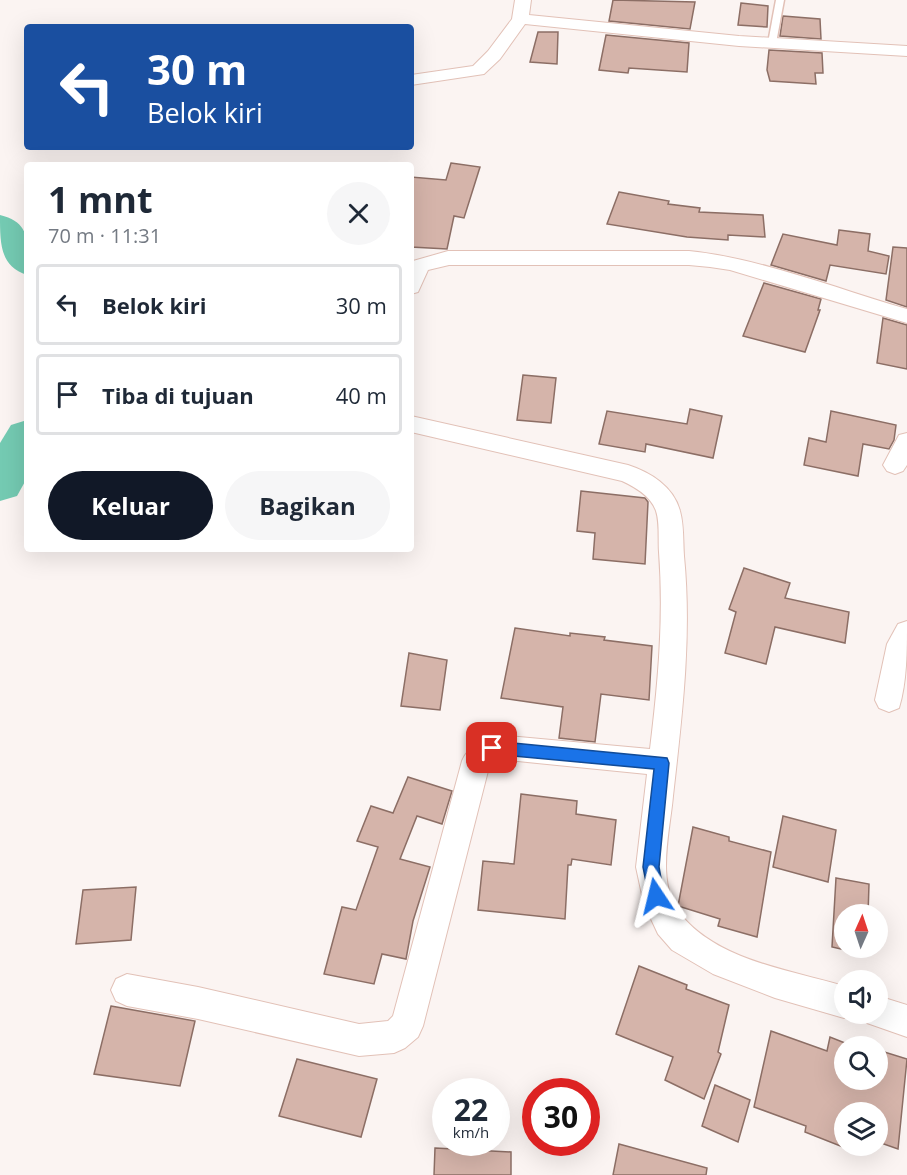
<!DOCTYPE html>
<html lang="id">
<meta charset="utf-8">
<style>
:root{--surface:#fff;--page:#f6f6f7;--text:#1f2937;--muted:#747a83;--line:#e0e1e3;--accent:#111827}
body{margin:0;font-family:"Open Sans",sans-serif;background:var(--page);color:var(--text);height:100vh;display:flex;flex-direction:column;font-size:22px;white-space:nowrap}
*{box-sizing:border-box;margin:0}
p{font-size:20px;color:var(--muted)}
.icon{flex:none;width:33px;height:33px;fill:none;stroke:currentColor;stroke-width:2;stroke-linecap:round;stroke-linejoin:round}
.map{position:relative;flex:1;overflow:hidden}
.side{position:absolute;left:24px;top:162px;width:390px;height:390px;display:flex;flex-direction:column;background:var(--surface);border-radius:6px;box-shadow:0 6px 24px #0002}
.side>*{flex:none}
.top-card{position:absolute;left:24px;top:24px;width:390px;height:126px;border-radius:6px;box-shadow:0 6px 24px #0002;background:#1a4fa0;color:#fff;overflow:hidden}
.needle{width:39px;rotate:3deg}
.buttons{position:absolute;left:834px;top:904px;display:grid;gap:12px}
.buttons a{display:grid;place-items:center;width:54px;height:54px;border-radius:50%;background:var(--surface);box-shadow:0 6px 24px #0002;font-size:30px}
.speed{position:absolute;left:432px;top:1078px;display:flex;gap:12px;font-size:30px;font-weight:700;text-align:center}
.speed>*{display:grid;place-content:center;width:78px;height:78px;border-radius:50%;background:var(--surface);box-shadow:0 6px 24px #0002;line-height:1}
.speed small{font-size:15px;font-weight:400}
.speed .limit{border:9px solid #d22;background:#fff;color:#111}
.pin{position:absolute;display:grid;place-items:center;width:51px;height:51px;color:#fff;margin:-26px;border-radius:12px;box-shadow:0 3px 9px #0006}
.me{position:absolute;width:66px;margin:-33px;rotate:350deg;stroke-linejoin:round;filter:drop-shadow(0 0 4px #0008)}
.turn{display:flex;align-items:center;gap:21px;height:126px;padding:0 24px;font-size:27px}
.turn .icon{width:78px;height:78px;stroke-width:2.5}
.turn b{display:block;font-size:42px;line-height:51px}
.round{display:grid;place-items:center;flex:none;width:63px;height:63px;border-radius:32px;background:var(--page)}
.head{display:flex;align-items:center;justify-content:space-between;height:102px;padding:0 24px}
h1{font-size:36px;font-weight:700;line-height:45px}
.button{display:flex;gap:12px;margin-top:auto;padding:12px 24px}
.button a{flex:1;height:69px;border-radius:36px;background:var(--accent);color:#fff;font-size:24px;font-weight:700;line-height:69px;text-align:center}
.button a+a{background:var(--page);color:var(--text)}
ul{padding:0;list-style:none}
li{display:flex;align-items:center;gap:18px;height:81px;margin:0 12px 9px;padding:0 12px;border:3px solid var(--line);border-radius:6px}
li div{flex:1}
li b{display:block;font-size:22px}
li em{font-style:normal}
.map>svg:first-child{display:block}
</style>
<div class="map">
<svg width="907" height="1175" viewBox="0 0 907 1175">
<rect width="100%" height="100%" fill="#fbf4f2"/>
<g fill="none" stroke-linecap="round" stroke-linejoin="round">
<g fill="#74cab2" fill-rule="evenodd">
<path d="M0,215C34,223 27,247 27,275C0,266 0,244 0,215Z"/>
<path d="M27,420V478L17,496L0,501V443L11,425Z"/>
</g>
</g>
<g fill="#d5b4aa" stroke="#8c6e65" stroke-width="1.5">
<path d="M613,0L695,2L690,29L609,21Z"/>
<path d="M741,3L768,6L767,27L738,25Z"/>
<path d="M783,16L820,19L821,39L780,36Z"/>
<path d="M538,32H558L557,64L530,62Z"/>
<path d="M606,35L689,43L687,72L629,68L628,73L599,70Z"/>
<path d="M769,50L822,53L823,73H815L816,84L770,81L767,70Z"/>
<path d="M451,163L480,167L464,218L454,216L447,249L411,247V177L446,180Z"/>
<path d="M619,192L669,201L668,204L700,208L699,212L763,215L765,237L728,235V240L687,237L607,224Z"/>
<path d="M839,230L870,234L868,251L889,256L886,274L830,265L826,281L771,265L783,234L837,245Z"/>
<path d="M893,247L907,248V307L886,300Z"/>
<path d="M764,283L821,299L818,310H820L805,352L743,336Z"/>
<path d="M883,318L907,325V369L877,363Z"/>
<path d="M523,375L556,378L551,423L517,420Z"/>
<path d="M690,409L722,416L713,458L646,444L645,452L599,444L607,411L687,424Z"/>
<path d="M831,411L896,425L894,440L889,449L863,444L858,476L804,465L809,438L826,442Z"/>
<path d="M581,491L645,498L648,502L645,564L593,559L595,533L577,531Z"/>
<path d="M744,568L790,583L785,598L849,612L845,643L775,627L766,664L725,653L736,612L729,609Z"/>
<path d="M515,628L570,636V633L605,637L604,640L652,646L649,700L601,694L595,742L559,738L563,707L501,698Z"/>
<path d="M409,653L447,660L440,710L401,706Z"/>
<path d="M408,777L452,791L442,824L417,816L400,859L430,867L413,921L406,959L382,954L374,984L324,974L342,907L356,910L378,847L357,841L371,806L393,813Z"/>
<path d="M521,794L577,801L576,814L616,820L611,865L572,859L571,865H568L565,919L478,910L483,861L514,864Z"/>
<path d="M783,816L836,830L828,882L773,867Z"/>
<path d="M693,827L729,837V841L771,852L757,937L718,926L720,919L678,906Z"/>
<path d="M836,878L869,884L868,915H844V948H867V955L832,947Z"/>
<path d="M136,887L131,940L76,944L83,890Z"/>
<path d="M639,966L687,985L686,989L729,1005L718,1052L721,1054L704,1099L665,1080L673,1057L616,1034Z"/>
<path d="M111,1006L195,1021L180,1086L94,1074Z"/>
<path d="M771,1031L827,1051L830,1037L855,1047H844V1080H878V1050L907,1059L898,1149L878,1142V1113H844V1146H854L853,1151L805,1132L806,1126L754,1107Z"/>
<path d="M297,1059L377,1079L361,1137L279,1116Z"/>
<path d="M715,1085L750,1100L738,1142L702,1126Z"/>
<path d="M619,1144L707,1168L706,1175H613Z"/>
<path d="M435,1148L511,1152V1175H434Z"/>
</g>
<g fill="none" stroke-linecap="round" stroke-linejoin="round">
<defs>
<path id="service" d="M776,0H784L776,43L772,45L768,43Z"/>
<g id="minor">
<path d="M515,0H531L529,15L739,36L907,46V56L739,46L525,24L500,59L484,74L411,85V75L473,66L488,51L512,19Z"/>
<path d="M448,251H689C759,258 838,289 907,309V323L730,270L710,267L689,265H449L428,270L418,292L411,294L413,261Z"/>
<path d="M411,416L628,465C650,472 674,487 680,511C684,525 683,542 684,556C692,637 682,716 673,796C670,832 655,884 681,915C719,961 790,970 844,986V1014H853L844,1018L775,998L713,974L672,950L658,934L644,904L636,867L647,774L507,760L495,761L489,767L423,1026L418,1037L405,1048L394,1053L359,1056L198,1019L127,1006L116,1001L111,990L116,979L127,974L198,987L359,1024L388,1021L393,1016L462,761C470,743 487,736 507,736L650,749C658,683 664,620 659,552C658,540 660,523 656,511C651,496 635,487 622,481L411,432Z"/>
<path d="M907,433V465L903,471L895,474L887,471L883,465L899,435Z"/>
<path d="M907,621C907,650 907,682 899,708L889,712L879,708L875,700L887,644L898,624Z"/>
<path d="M878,996L907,1005V1037L867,1023L863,1014H878Z"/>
</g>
</defs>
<use href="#service" stroke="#e2c1b7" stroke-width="3"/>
<use href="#minor" stroke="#e2c1b7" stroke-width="2"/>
<use href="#service" fill="#fff" fill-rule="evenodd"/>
<use href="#minor" fill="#fff" fill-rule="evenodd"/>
</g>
<path fill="#1a73e8" stroke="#114b97" stroke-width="1.5" d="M492,741L667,758L669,763L659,867L664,896L662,902L656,904L650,902L643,867L654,769L492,754L487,753L485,748L487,743Z"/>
</svg>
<div class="buttons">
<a><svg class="needle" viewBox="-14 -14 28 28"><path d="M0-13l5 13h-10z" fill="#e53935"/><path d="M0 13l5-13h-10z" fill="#747a83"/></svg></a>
<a><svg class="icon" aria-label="sound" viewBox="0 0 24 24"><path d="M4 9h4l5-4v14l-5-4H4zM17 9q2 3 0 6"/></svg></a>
<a><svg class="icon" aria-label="search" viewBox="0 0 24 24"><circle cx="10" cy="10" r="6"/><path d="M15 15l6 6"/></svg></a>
<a><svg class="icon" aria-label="layers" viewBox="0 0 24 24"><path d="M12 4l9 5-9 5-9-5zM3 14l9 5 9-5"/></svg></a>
</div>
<div class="speed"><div>22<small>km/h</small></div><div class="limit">30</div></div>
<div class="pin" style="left:492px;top:748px;background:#d93025"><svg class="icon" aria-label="arrive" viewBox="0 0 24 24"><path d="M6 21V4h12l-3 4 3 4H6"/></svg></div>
<svg class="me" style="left:656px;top:896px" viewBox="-20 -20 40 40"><path d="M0-17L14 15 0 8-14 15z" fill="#1a73e8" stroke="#fff" stroke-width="4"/></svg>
<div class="top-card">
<div class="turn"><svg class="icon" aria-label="left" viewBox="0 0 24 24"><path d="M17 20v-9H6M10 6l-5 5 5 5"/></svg><div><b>30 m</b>Belok kiri</div></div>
</div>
<section class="side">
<div class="head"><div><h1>1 mnt</h1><p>70 m · 11:31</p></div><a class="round"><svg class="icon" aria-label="close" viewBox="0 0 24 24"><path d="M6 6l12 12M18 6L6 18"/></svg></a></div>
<ul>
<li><svg class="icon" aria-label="left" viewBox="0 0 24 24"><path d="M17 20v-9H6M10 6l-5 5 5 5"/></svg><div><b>Belok kiri</b></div><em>30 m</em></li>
<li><svg class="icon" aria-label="arrive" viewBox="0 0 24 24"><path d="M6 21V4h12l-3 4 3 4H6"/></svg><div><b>Tiba di tujuan</b></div><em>40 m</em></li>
</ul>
<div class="button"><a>Keluar</a><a>Bagikan</a></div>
</section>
</div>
